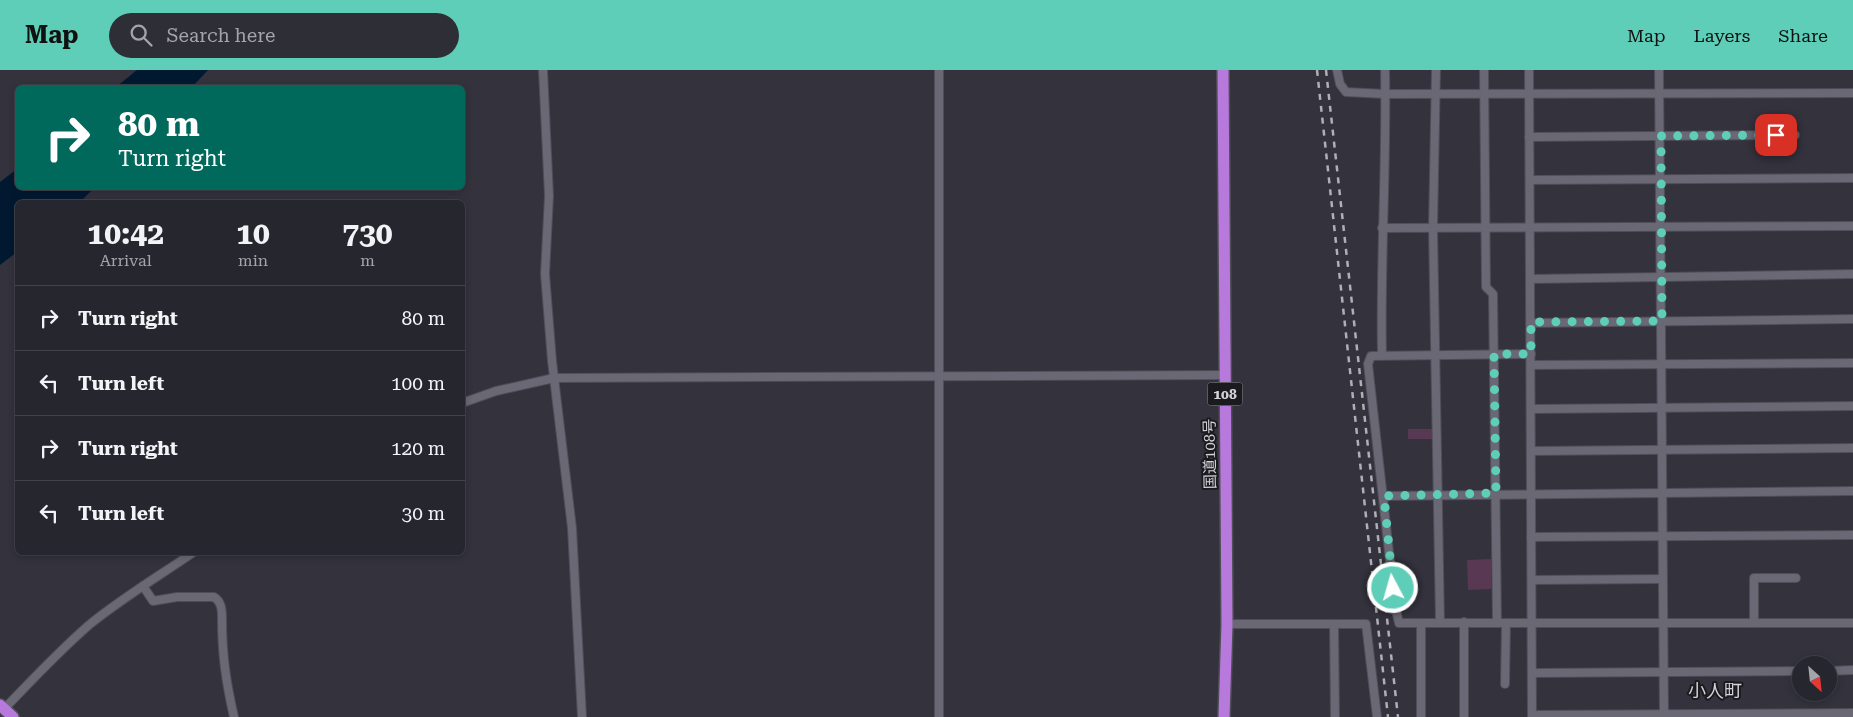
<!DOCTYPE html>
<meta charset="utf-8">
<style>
:root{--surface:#26262e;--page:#2e2e36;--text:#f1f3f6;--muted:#a4a5aa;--line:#42434a;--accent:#5eceb8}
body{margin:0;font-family:"Roboto Serif","Noto Sans JP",serif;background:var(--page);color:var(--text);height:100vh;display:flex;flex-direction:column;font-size:19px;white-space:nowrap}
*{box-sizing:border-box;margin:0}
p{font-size:16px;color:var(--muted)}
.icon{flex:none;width:28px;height:28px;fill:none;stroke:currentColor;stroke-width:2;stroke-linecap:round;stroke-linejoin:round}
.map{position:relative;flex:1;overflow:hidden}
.side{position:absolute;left:15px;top:130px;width:450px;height:355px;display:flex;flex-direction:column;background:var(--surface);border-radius:8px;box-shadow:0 2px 8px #0003,0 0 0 1px var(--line)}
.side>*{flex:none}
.banner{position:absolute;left:15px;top:15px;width:450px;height:105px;border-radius:8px;box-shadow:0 2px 8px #0003,0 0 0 1px var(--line);background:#00695c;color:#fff;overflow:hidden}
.needle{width:32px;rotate:153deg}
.buttons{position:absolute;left:1792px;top:586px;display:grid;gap:10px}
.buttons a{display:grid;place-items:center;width:45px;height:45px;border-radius:50%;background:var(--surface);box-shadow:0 2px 8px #0003,0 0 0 1px var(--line);font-size:25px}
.pin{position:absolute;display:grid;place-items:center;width:42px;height:42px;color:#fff;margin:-21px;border-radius:10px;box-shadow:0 2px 8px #0006}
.me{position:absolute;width:55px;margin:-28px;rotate:354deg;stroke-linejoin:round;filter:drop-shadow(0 0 4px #0008)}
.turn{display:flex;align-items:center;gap:18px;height:105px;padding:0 20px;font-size:22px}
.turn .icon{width:65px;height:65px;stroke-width:2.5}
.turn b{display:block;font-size:35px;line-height:42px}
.eta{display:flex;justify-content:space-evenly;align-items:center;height:85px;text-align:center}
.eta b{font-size:30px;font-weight:700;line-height:35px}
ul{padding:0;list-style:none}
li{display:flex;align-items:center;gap:15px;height:65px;padding:0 20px;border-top:1px solid var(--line)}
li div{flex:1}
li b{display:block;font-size:19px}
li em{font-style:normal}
header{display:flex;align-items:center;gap:30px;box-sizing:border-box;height:70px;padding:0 25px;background:var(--accent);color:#111}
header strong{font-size:24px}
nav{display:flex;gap:28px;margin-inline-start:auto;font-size:18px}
.search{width:350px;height:45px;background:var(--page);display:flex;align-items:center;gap:12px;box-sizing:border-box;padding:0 18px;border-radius:28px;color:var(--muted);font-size:19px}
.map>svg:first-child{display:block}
</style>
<header>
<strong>Map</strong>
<div class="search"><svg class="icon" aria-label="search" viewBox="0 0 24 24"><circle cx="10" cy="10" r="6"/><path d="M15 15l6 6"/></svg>Search here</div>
<nav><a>Map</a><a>Layers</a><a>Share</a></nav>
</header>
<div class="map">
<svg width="1853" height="647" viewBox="0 0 1853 647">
<rect width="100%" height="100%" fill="#33323d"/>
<g fill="#583852">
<rect x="1408" y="359" width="24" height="10"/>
<path d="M1491,489V519L1468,520L1467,490Z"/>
</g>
<g fill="#001930">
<path d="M137,0H208L192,17H116Z"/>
<path d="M17,99L18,118H94L80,132H18L17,182L0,195V112Z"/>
</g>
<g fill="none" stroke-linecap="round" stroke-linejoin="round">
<defs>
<g id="minor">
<path d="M543,0L549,126L545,204L552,291L572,458L582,647"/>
<path d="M939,0V647"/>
<path d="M1337,0L1340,14L1346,22L1385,24L1853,23"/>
<path d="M1436,0L1433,158L1440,553"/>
<path d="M1484,0L1486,217L1493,224L1497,552"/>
<path d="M1529,0L1532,647"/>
<path d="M1659,0L1664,647"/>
<path d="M1529,67L1795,65"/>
<path d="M1530,110L1853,108"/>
<path d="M1382,158L1853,156"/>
<path d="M1530,209L1853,204"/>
<path d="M1531,253L1853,249"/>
<path d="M1531,284L1371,286L1368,294L1395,536L1399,553H1853"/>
<path d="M1382,285C1380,190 1387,95 1385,0"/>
<path d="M1531,295L1853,293"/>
<path d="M462,333L496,321L554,308L1225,305"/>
<path d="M1531,339L1853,336"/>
<path d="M1532,381L1853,378"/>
<path d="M1384,426L1853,421"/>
<path d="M1531,467L1853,465"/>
<path d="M1532,510L1663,509"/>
<path d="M143,516L153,531L177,527H214C222,532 222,541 222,549C222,585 226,612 234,647"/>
<path d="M1464,552V647"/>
<path d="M1421,553V647"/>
<path d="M1754,553V508H1796"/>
<path d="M1227,554H1366L1377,647"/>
<path d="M1334,554L1335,647"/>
<path d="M1829,601L1853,600"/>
<path d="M1532,603L1801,601"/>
<path d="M1505,614L1506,553"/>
<path d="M4,639C32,610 59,581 89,555C122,528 159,506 194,482"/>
<path d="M1532,645L1853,643"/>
</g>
<g id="highway">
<path d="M1223,0L1227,554L1224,647"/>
<path d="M0,635L13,647"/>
</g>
</defs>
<use href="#minor" stroke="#4f4e57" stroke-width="10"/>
<use href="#highway" stroke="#4f4e57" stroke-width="14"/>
<use href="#minor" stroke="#696874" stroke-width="8"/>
<use href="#highway" stroke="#b779db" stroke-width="11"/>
<g stroke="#b0afb7" stroke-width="2.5" stroke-dasharray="6 6" stroke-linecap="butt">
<path d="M1317,0L1388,647"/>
<path d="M1326,0L1398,647"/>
</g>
</g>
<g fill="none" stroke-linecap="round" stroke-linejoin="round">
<path stroke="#5eceb8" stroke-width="9" stroke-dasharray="0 16.2" d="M1393,518L1384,426L1496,423L1494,284H1531V252L1662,251L1661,66L1776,65"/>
</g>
<g text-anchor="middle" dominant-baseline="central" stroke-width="4" stroke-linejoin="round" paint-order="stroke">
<rect fill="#1b1b1f" stroke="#9c9ba1" stroke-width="1" x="1207.5" y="312.5" width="35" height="23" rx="4"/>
<g font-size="14" font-weight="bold" fill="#d3d2d9">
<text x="1225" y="324">108</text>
</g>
<g font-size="15" fill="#d3d2d9" stroke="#1b1b1f">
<text transform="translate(1210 384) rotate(-91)">国道108号</text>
</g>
<g font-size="18" fill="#d3d2d9" stroke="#1b1b1f">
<text x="1715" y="620">小人町</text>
</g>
</g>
</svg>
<div class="buttons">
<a><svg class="needle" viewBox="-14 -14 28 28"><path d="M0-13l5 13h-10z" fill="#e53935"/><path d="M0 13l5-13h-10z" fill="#a4a5aa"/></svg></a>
</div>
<div class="pin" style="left:1776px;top:65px;background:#d93025"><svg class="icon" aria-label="arrive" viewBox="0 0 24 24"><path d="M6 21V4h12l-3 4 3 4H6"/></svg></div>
<svg class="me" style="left:1393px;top:518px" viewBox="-20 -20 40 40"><circle r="17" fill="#5eceb8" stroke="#fff" stroke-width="3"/><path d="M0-11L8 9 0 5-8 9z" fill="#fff"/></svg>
<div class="banner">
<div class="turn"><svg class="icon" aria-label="right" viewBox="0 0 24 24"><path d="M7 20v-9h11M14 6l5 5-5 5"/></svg><div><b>80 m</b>Turn right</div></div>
</div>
<section class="side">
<div class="eta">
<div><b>10:42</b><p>Arrival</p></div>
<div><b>10</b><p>min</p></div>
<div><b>730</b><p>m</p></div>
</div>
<ul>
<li><svg class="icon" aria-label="right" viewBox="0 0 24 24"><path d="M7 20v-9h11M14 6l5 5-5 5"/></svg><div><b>Turn right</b></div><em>80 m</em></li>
<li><svg class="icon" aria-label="left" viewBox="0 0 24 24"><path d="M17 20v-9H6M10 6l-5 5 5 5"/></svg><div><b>Turn left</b></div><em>100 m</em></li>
<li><svg class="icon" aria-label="right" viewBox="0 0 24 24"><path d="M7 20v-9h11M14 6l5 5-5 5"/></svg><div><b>Turn right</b></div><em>120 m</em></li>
<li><svg class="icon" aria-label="left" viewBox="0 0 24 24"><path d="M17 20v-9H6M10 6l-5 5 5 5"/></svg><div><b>Turn left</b></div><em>30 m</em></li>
</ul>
</section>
</div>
